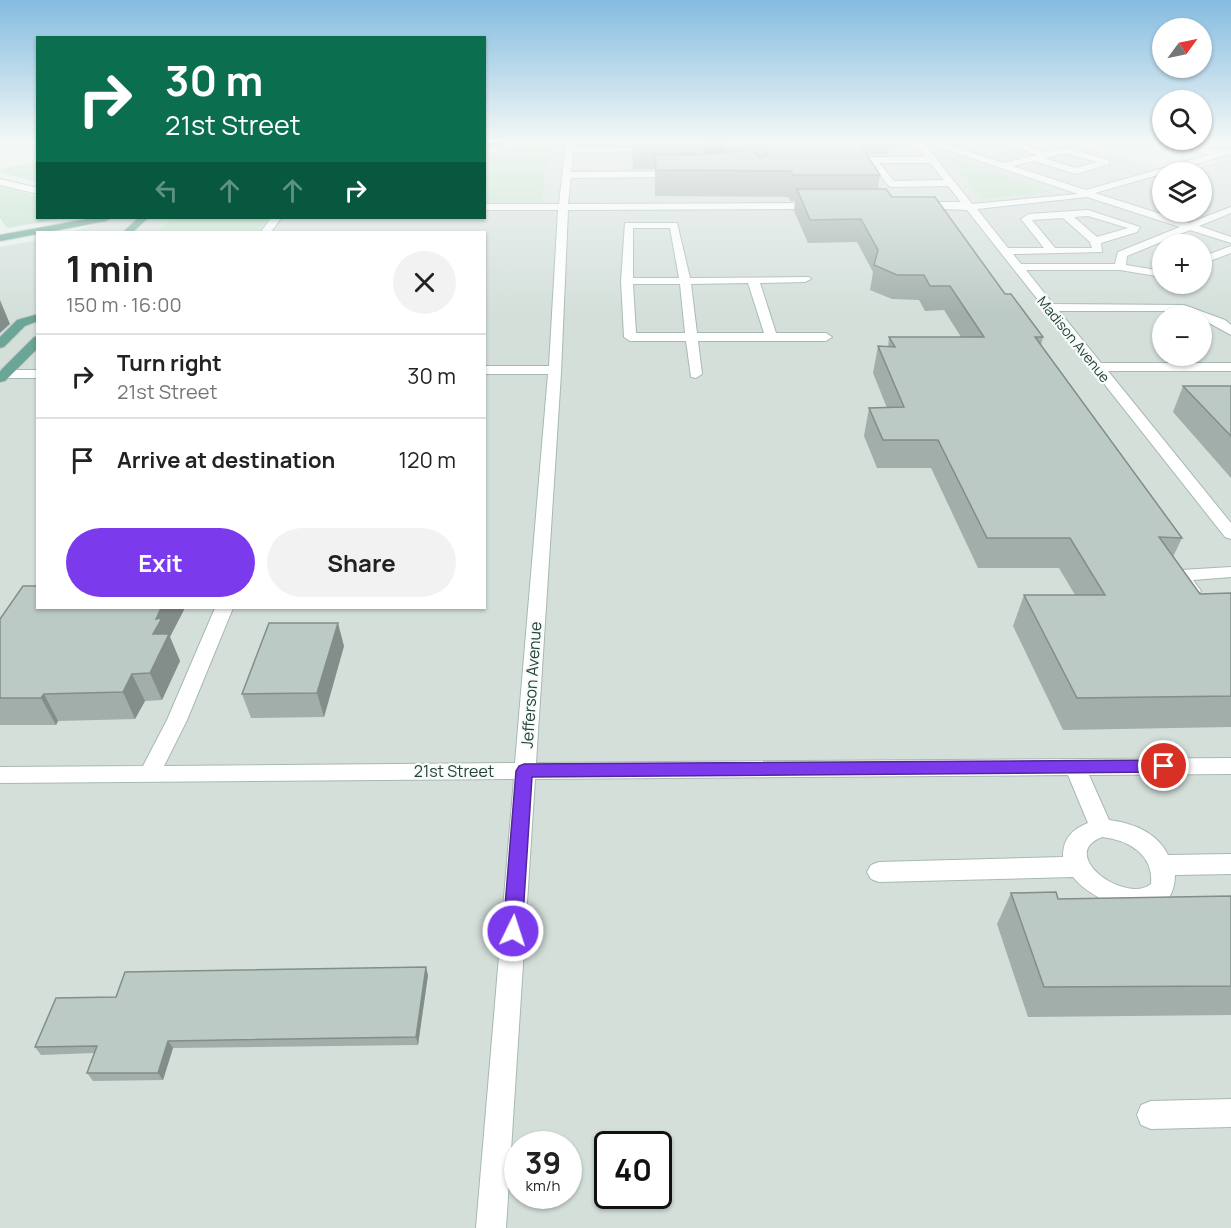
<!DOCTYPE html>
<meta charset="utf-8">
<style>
:root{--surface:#fff;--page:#f2f2f2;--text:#222;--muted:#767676;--line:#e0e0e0;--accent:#7c3aed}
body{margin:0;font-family:Manrope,sans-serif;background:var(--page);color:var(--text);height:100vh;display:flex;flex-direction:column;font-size:22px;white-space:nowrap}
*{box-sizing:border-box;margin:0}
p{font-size:20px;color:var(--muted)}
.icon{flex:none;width:33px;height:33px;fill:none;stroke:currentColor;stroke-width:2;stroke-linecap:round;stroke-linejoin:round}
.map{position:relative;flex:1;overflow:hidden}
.drawer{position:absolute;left:36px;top:231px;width:450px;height:378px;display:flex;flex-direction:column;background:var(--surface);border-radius:0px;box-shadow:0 2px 4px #0004}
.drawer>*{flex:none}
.guide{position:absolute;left:36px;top:36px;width:450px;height:183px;border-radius:0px;box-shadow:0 2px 4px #0004;background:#0b6e4f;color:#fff;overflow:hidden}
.needle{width:39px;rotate:57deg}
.tools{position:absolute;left:1152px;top:18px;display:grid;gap:12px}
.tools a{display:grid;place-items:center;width:60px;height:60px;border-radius:50%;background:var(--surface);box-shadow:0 2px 4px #0004;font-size:30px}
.speed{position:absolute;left:504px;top:1131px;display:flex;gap:12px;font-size:30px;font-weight:700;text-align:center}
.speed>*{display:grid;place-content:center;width:78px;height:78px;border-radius:50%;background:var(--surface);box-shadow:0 2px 4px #0004;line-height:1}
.speed small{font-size:15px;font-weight:400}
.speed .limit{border:3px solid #111;border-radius:9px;background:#fff;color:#111}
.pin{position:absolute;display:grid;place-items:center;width:51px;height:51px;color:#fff;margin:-26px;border:3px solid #fff;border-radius:50%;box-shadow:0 2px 6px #0007}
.me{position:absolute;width:66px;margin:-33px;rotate:4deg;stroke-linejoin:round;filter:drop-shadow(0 0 4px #0008)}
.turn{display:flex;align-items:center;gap:21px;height:126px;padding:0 30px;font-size:27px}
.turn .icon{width:78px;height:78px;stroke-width:2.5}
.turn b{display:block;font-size:42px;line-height:51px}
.lanes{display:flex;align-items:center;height:57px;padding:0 30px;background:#0003;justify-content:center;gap:30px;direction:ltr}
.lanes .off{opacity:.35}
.round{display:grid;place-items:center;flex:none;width:63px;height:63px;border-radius:32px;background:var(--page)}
.summary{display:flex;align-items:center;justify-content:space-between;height:102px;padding:0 30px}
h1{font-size:36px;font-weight:700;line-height:45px}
.action{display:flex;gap:12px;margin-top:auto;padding:12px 30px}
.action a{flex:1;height:69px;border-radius:36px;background:var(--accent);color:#fff;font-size:24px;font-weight:700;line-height:69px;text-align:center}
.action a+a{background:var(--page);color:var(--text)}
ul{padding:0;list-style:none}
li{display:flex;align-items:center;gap:18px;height:84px;padding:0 30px;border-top:2px solid var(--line)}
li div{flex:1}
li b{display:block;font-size:22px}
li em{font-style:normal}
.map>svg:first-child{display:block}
</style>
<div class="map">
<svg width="1231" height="1228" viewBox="0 0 1231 1228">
<rect width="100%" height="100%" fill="#e6efeb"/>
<path fill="#d4dfda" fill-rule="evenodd" d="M485,142H1069L1173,172H1162V212H1202V172H1183L1231,158V1228H0V247L37,240L38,608H484V232H71L115,218H484ZM1162,244H1202V284H1162ZM1162,316H1202V356H1162ZM518,1144H568V1196H518ZM608,1144H658V1196H608Z"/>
<g fill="#bfe0c8">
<path d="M550,142L542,202H485V155Z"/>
<path d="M947,156L1051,192L982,199Z"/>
<path d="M37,163V182L0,172V169Z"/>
<path d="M0,186L37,196L38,218H65L7,228L0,218Z"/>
<path d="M171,218H268L258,232H157Z"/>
</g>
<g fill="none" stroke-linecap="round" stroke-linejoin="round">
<defs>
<g id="minor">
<path d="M566,142H574L573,148L646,147L667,142L661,149L646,151L573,153L571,172L678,171L682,174L678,177L571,178L568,204L818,203L823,206L818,209L568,210L561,373L536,763L1231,758V774L1089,775L1109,820C1132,823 1157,832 1168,855L1231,854V874L1175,875C1174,935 1096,906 1073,877L879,882L871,879L867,872L871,865L879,862L1063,857C1063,839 1071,830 1088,823L1068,775L535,779L506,1228H476L514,779L0,783V767L143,766L167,720L215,608H233L187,720L164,766L515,763L548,374H484V366H549L558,210H484V204H559ZM1102,837C1128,840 1154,854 1151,884C1126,905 1056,855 1102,837Z"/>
<path d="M914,142H923L972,204L1078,194L924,142H938L1003,163L1037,155L1000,142H1014L1046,152L1066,148L1109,160V164L1076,174L1034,161L1012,166L1086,190L1209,155L1168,142C1190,142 1210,154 1231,148V154L1095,193L1189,223L1231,207V213L1199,226L1231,237V243L1190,230L1127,256L1126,265L1162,271V277L1120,270H1026L1053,304L1184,305L1225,320L1231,325V335L1202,319V316L1182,311H1059L1101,363H1231V371H1108L1231,523V539L1225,537L967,210L918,208L913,205L918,202H961L948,186L892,187L889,186L870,163H846L842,160L846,157H926ZM1066,153L1097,162L1076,168L1044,158ZM879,163H930L944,180L894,181ZM1087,197L1180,227L1118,252L1115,264H1021L1013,254L1102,252L1101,243L1137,232L1140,227L1088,210L1029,214L1021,219L1044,248H1008L977,209ZM1088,216L1128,228L1097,237L1074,217ZM1063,218L1090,242L1092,248H1055L1032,220Z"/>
<path d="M0,179L38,188V194L0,185Z"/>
<path d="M271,218H281L271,232H261Z"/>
<path d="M625,223H677L690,278L809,277L811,279L805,282L760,283L776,333H826L832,337L826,341H698L702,374L696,378L691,377L686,341H630L624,337L621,281ZM633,228H670L679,278H633ZM748,283L764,333H697L691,284ZM633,284H680L685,333H636Z"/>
<path d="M1231,246V253L1202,264V257Z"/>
<rect x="0" y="370" width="38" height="8"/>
<path d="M1231,567V577L1193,580L1201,591L1198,595H1186L1172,575L1175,571L1181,570Z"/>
<path d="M1231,1099V1127L1151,1129L1141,1125L1137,1115L1141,1105L1151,1101Z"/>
</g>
<g id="major">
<path d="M494,142H512L484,149V144Z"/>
<path d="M93,218H111L106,221L0,241V235Z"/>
<path d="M138,218H148L133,232H123Z"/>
<path d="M38,314V321L25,326L4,347L0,348V337L17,320Z"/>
<path d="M38,336V348L5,381L0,382V371L34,337Z"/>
</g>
</defs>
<use href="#minor" stroke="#a8b8b2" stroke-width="2"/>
<use href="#major" stroke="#c2cac8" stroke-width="2"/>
<use href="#minor" fill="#fff" fill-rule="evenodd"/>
<use href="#major" fill="#6aa596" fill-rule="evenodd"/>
</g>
<g fill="#a1aea9">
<path d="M631,142H890L888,154H867L880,175L878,189L892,197L1005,294L1043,337L1041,345L1182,538L1173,557L1200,594L1231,593V727L1063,730L1013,626L1024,595H1075L1059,568H978L931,468H877L864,436L869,408H887L873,373L878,346L888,347L889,337H961L944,310L925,311L919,300L892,299L870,290L873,272L857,242L808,243L794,211L795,201H790L788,197L655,196V169H633L632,145H631Z"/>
<path d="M1183,386H1231V478L1173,412Z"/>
<path d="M0,619L170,637L180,661L162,700L145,701L135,719L58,721L56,725H0Z"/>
<path d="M344,646L324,717L251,718L242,694Z"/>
<path d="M1011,893L1058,899L1231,896V1015L1028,1017L997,924Z"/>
<path d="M428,975L418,1045L173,1048L163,1080L93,1081L87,1073L94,1053L41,1055L35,1047L116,997Z"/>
</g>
<g fill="#838d89">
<path d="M716,142H726L725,165L704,169L705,144Z"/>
<path d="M0,300L10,324L0,333Z"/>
<path d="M161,608H185L170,637L180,661L162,700L150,673L153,634L156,619Z"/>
<path d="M338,623L344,646L324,717L317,693Z"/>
<path d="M132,674L145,701L135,719L123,692Z"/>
<path d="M44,694L58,721L56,725L41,698Z"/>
<path d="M426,967L428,975L418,1045L416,1037Z"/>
<path d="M168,1041L173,1048L163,1080L158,1073Z"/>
</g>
<g fill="#bbcac4" stroke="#838d89" stroke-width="1.5">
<path d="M633,142H716L705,144L633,145Z"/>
<path d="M763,142H859L880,175H793L791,171L656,170L655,155L705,154L753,150L760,158L767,156L768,153Z"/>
<path d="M797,189H886L892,197H935L1005,294H1011L1043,337H1035L1182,538L1159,537L1200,594L1231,593V696L1077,698L1024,595H1105L1070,538H987L938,440H883L869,408L904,407L878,346L895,347L889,337H984L950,286H930L924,275H897L874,265L878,250L861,219L810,220Z"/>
<path d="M1183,386H1231V436Z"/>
<path d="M23,586H38V608H161L156,619L162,618L153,634H169L150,673L132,674L123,692L44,694L41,698H0V619Z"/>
<path d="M269,623H338L317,693L242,694Z"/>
<path d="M1056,892L1058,899L1231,896V986L1044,987L1011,893Z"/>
<path d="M426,967L416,1037L168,1041L158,1073H87L97,1046L35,1047L56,998L116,997L125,972Z"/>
</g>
<linearGradient id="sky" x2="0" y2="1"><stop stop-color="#84bce0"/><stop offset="0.45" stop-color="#f4f8f6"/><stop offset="1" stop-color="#f4f8f6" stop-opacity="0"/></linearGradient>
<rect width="1231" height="314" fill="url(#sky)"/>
<path fill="#7c3aed" stroke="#51269a" stroke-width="1.5" d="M1164,760L1170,762L1172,766L1170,770L1164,772L532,777L522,931L519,937L513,939L506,937L503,931L516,771L519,766L524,764Z"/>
<g text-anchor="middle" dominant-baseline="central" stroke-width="4.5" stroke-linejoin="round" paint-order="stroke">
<g font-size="14" fill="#24423a" stroke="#f7fbf9">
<text transform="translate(1074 339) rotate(51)">Madison Avenue</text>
</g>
<g font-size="16" fill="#24423a" stroke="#f7fbf9">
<text transform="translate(531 685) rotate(-86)">Jefferson Avenue</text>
<text x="454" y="771">21st Street</text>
</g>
</g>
</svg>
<div class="tools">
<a><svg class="needle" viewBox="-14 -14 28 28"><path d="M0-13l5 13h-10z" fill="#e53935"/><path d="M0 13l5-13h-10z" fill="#767676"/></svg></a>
<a><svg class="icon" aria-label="search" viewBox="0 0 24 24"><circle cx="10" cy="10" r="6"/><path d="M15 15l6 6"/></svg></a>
<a><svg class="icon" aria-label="layers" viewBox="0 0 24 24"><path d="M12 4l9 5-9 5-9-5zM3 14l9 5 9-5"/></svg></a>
<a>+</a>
<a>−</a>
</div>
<div class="speed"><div>39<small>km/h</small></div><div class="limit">40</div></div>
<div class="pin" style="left:1164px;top:766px;background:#d93025"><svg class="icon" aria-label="arrive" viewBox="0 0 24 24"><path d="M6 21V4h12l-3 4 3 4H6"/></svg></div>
<svg class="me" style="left:513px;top:931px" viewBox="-20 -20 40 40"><circle r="17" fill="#7c3aed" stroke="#fff" stroke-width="3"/><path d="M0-11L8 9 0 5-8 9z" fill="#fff"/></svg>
<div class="guide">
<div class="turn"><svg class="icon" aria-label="right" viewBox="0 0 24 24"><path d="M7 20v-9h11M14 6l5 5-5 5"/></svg><div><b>30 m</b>21st Street</div></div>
<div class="lanes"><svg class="icon off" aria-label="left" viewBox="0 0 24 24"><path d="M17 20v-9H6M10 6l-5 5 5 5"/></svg><svg class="icon off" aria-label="ahead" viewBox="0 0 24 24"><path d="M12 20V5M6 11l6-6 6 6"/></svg><svg class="icon off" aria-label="ahead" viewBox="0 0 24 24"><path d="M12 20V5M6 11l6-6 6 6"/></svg><svg class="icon" aria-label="right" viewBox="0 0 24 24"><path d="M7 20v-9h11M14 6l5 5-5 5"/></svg></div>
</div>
<section class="drawer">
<div class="summary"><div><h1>1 min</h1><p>150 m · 16:00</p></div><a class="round"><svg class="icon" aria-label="close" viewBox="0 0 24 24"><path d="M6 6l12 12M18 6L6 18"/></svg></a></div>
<ul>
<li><svg class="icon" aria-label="right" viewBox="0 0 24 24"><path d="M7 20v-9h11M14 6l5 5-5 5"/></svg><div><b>Turn right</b><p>21st Street</p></div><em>30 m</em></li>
<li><svg class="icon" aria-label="arrive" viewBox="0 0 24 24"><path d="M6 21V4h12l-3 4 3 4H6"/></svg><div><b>Arrive at destination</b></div><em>120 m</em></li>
</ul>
<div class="action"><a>Exit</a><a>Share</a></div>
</section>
</div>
